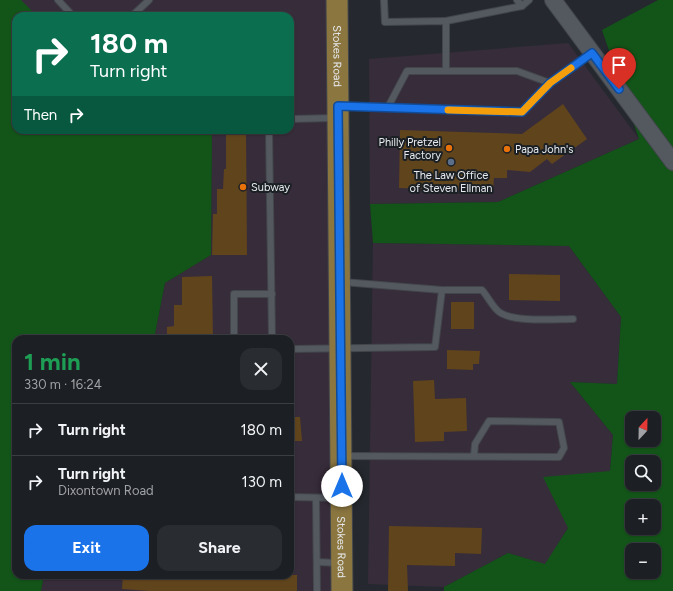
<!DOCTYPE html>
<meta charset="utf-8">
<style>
:root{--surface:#1c1f23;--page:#292c30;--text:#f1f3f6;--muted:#a0a2a6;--line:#3a3d41;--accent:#1a73e8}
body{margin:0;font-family:Figtree,sans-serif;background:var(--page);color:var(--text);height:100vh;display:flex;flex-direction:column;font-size:15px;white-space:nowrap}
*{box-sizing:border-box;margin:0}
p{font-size:13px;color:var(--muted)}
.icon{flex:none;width:22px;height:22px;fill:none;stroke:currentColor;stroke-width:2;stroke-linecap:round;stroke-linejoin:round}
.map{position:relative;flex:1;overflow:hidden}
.side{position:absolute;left:12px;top:335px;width:282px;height:244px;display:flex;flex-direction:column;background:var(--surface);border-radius:12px;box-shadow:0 1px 3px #0004,0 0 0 1px var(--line)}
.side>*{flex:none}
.hud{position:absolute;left:12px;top:12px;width:282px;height:122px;border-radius:12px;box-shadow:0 1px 3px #0004,0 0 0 1px var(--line);background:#0b6e4f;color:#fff;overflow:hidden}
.needle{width:26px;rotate:22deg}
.controls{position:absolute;left:625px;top:411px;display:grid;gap:8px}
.controls a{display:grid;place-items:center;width:36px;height:36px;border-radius:8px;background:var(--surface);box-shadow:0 1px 3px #0004,0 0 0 1px var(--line);font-size:20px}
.pin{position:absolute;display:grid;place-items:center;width:34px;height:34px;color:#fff;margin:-41px -17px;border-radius:50% 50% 50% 0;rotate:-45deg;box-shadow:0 0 4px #0007}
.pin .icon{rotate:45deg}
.me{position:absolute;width:44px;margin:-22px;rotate:0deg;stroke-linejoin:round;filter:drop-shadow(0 0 3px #0008)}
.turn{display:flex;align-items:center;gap:14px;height:84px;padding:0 12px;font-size:18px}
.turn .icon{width:52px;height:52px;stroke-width:2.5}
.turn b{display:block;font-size:28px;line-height:34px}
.then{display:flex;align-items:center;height:38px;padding:0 12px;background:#0003;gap:8px;font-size:15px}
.round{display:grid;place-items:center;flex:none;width:42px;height:42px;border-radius:12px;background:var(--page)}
.summary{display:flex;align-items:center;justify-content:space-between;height:68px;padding:0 12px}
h1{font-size:24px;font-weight:700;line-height:30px;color:#1e9e55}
.button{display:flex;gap:8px;margin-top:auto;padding:8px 12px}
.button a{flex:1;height:46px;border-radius:12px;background:var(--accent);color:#fff;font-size:16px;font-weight:700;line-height:46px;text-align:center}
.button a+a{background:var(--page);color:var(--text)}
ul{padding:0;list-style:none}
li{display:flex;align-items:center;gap:12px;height:52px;padding:0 12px;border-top:1px solid var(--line)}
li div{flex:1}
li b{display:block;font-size:15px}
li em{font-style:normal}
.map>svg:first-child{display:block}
</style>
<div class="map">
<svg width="673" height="591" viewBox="0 0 673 591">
<rect width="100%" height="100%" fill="#25292f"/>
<g fill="#372c3a">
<path d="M20,0H337L342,591H41L44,575H290V339H154L165,283L211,255L212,130H290V16H37Z"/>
<path d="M568,43L639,139L498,202L370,204L369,59Z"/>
<path d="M373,243L569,246L621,317L617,384L570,382L613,435L610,471L568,528L545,565L508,553L444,587L368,584Z"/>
</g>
<g fill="#135418" fill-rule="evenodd">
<path d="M0,0H21L37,16H16V130H212L211,255L165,283L154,339H16V575H44L41,591H0Z"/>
<path d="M658,0H673V591H444V587L508,553L545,564L568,528L543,477L610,471L613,435L570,382L617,384L621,317L569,246L373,243L370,204L498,202L639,139L602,30ZM632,418H654V440H632ZM632,462H654V484H632ZM632,506H654V528H632ZM632,550H654V572H632Z"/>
</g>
<g fill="#60441c">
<path d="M563,104L587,139L552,164L547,159L530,172L507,170V178H494L493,191L399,188L400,130L522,134Z"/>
<path d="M226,130H246L247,255H212L213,214H217V189H223L224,169H226Z"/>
<path d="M509,274L560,275V301L509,300Z"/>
<path d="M212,276L213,339H167V327L174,326V305H182V277Z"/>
<rect x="451" y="302" width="23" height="27"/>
<path d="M447,350L480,351L479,364H473V370L447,369Z"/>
<path d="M434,380L435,399L466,398L467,431L444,432V441L415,442L413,381Z"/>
<path d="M290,417H300L302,441H290Z"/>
<path d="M389,526L482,528L481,554L455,553V566L407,565L408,591H388Z"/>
<path d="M123,575H297V591H150L122,589Z"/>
</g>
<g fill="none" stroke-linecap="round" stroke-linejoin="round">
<defs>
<g id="service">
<path d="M58,0L73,16"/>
<path d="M384,0L385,22L446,21V71"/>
<path d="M517,0L522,6L529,0"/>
<path d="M132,16L149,0"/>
<path d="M446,21L522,6"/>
<path d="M342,106L388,107L407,71H517L550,83L592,53"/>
<path d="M388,107L522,112L550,83"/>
<path d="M290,119L334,118"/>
<path d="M269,130L272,339"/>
<path d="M442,290H482C488,297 491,304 497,310C508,323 556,319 573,319"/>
<path d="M234,339V294H272"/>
<path d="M290,349L435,347L442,290L343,282"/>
<path d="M345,456L559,457L564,448L559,422L489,421L475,444L474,456"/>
<path d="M290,497L338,498"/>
<path d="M316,498L317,591"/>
<path d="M317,562L338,563"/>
</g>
<path id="tertiary" d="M553,0L673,162"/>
<g id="primary">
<path id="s1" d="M337,0L342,591"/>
</g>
</defs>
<use href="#service" stroke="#42464b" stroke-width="8"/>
<use href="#tertiary" stroke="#42464b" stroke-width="18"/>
<use href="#primary" stroke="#42464b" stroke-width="23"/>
<use href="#service" stroke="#545960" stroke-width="6"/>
<use href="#tertiary" stroke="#545960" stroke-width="16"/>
<use href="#primary" stroke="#8b7640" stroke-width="21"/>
</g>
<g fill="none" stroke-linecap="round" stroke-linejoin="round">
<defs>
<path id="route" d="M342,486L338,106L522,112L550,83L592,53L619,89"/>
</defs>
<use href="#route" stroke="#114b97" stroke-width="10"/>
<use href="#route" stroke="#1a73e8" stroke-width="7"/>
<path stroke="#f59e0b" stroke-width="7" d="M448,110L522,112L550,83L571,68"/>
</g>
<g fill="#e8710a" stroke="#1b2025" stroke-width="1.5">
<circle cx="449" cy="148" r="4"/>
<circle cx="507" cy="149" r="4"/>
<circle cx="243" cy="187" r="4"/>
</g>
<circle fill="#5c6f8a" stroke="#1b2025" stroke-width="1.5" cx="451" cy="162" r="4"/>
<g text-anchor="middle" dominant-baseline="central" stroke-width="4" stroke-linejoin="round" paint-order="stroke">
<g font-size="11" fill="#e7eaee" stroke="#1b2025">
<text stroke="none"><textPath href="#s1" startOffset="56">Stokes Road</textPath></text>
<text stroke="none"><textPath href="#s1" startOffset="547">Stokes Road</textPath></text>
</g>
<g font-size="11" fill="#e7eaee" stroke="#1b2025" text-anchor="start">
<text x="441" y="142" text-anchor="end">Philly Pretzel<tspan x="441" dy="13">Factory</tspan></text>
<text x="515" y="149">Papa John's</text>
<text x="451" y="175" text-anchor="middle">The Law Office<tspan x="451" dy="13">of Steven Ellman</tspan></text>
<text x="251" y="187">Subway</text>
</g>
</g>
</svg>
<div class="controls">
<a><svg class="needle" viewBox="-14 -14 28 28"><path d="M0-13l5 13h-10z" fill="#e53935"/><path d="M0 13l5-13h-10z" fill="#a0a2a6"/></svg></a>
<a><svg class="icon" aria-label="search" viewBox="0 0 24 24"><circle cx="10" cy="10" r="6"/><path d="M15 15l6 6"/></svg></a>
<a>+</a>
<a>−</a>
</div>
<div class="pin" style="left:619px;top:89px;background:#d93025"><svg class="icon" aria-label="arrive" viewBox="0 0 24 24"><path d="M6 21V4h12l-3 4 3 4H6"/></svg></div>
<svg class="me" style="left:342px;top:486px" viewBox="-20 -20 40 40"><circle r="19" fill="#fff"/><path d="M0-13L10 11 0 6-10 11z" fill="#1a73e8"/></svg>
<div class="hud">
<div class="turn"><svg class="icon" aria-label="right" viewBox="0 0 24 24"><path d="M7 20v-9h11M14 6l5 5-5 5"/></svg><div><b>180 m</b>Turn right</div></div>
<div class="then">Then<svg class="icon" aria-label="right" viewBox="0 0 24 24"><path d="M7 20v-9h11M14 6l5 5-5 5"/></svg></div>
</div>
<section class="side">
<div class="summary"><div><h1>1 min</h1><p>330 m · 16:24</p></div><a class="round"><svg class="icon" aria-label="close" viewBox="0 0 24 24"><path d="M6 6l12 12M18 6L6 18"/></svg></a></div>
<ul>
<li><svg class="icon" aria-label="right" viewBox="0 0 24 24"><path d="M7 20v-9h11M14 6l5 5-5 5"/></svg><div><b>Turn right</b></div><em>180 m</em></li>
<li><svg class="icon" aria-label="right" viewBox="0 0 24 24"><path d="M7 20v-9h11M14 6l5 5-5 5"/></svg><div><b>Turn right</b><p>Dixontown Road</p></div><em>130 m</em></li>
</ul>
<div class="button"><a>Exit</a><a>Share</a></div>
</section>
</div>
